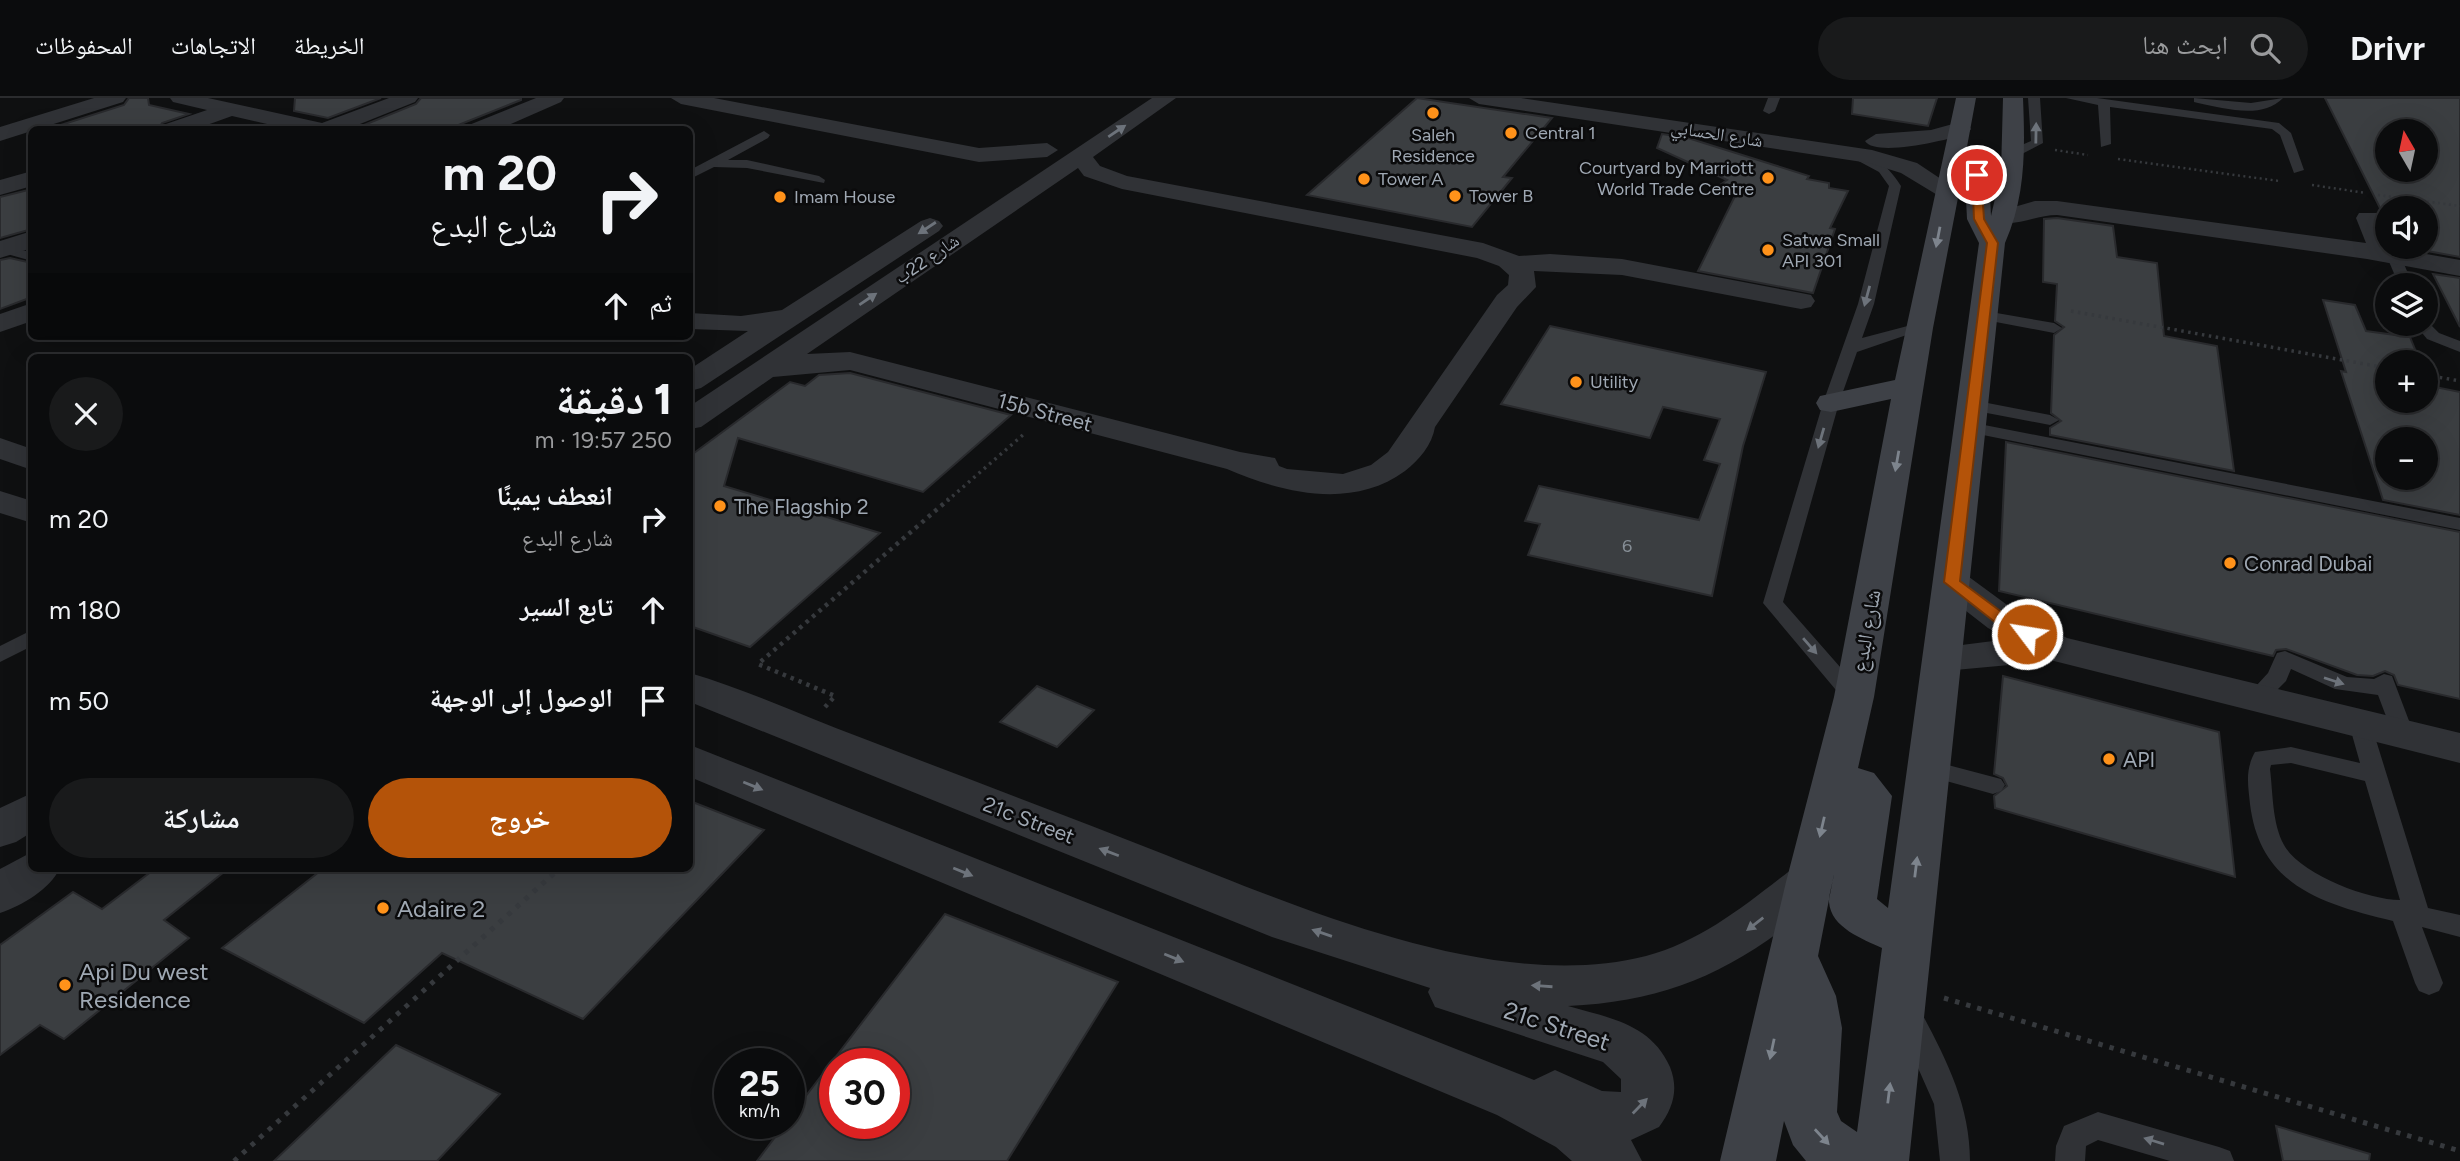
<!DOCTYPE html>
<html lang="ar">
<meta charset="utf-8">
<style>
:root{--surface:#0b0c0d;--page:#191a1b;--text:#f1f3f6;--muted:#9a9b9d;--line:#2b2c2e;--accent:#b45309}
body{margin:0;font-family:Figtree,"Noto Naskh Arabic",sans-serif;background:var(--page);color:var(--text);direction:rtl;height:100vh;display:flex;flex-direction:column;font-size:26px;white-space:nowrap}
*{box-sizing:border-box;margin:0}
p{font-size:23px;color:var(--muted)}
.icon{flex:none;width:38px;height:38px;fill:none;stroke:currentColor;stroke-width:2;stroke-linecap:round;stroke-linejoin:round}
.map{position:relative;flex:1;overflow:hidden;direction:ltr}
.panel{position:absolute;left:28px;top:256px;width:665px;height:518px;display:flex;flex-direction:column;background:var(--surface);border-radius:10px;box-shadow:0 7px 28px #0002,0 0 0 2px var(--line);direction:rtl}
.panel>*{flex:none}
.banner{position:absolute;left:28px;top:28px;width:665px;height:214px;border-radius:10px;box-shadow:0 7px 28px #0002,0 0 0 2px var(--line);direction:rtl;background:#0b0c0d;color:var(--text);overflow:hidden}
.needle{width:46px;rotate:351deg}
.tools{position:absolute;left:2375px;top:21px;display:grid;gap:14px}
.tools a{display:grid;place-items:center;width:63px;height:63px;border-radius:50%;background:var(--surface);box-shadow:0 7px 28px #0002,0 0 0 2px var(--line);font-size:35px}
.speed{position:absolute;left:714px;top:950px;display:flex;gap:14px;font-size:35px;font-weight:700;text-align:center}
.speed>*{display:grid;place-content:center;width:91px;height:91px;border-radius:50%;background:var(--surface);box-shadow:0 7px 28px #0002,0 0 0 2px var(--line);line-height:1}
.speed small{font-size:18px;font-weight:400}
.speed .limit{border:10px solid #d22;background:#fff;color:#111}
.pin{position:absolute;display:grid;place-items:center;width:60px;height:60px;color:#fff;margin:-30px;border:4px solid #fff;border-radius:50%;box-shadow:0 2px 7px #0007}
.me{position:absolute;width:77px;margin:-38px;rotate:301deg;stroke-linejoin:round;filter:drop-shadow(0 0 5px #0008)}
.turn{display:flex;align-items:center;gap:24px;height:147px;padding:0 21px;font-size:32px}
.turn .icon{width:91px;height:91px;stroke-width:2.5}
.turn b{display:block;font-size:49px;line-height:60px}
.then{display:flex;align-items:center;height:66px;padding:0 21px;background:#0003;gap:14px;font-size:26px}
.round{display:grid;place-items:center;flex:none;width:74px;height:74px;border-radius:37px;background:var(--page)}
.summary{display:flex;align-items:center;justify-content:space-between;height:119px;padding:0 21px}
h1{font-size:42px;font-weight:800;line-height:52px}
.primary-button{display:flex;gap:14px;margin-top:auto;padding:14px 21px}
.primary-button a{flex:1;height:80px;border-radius:42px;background:var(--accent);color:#fff;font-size:28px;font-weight:800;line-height:80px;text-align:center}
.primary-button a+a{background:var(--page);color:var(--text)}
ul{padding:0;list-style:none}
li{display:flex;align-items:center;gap:21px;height:91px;padding:0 21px}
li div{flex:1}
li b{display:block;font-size:26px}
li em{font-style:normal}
header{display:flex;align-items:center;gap:42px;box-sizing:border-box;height:98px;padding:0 35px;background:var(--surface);border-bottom:2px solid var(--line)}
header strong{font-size:33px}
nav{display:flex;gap:38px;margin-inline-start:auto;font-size:24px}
.search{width:490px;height:63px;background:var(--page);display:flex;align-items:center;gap:18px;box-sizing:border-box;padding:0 24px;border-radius:38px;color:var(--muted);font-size:26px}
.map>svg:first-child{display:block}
</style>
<header>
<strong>Drivr</strong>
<div class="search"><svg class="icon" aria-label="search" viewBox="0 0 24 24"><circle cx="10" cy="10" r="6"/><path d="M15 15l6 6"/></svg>ابحث هنا</div>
<nav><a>الخريطة</a><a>الاتجاهات</a><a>المحفوظات</a></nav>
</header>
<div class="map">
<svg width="2460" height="1063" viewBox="0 0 2460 1063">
<rect width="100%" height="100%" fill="#0f1011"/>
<g fill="#3b3e41" stroke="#292a2d" stroke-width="2" fill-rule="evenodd">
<path d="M129,0H148L149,7L189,16L162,25L158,32H45L124,7Z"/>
<path d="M295,0H381L328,20L294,13Z"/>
<path d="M421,0H521V2L446,32H386L364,27L416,6Z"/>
<path d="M1417,0L1552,20L1503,79L1512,80L1472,129L1307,97Z"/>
<path d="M1853,0H1937L1928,28L1852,16Z"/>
<path d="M2325,0H2460V159L2422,152L2420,149H2426V110H2387V118H2384ZM2387,33H2426V72H2387Z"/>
<path d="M1662,36L1688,40L1809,78L1807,81L1829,85V90L1848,93L1830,130L1835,131L1813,195L1698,173L1737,94L1717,89L1727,82L1657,50Z"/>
<path d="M32,91V131L0,140V99Z"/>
<path d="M2057,120L2113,128L2117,159L2157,165L2164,238L2217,248L2234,373L2050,337V330L2061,323L2051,315L2054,237L2064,229L2055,223L2057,186L2043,184L2044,121Z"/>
<path d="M10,160L32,165V199L0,211V162Z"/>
<path d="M2433,176L2460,180V229Z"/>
<path d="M2323,202L2355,207L2366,233L2410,239L2420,264H2387V303H2426V278L2430,288L2460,294V417L2383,402L2341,273L2346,274ZM2387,341H2426V380H2387Z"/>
<path d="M1550,228L1766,274L1743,348L1712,498L1528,457L1540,426L1525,423L1539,388L1699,422L1720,366L1704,362L1720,321L1663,309L1650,340L1501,306Z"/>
<path d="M850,275L1011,317L923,394L738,340L724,388L880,435L750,549L690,528V358L790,284L805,288L819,277Z"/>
<path d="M2006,344L2460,434V601L2398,587L2394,577L2385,573L2373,578L2357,577L2286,551L2276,552L2273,558L1999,493Z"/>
<path d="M2003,578L2219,634L2235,779L1995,710L1994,698L2007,688L2003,680L1994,676Z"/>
<path d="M1037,588L1094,612L1057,649L1000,624Z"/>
<path d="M690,703L764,732L583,921L442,855L364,925L222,850L324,770H690Z"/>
<path d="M156,770H229L164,822L189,840L64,941L40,927L0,957V847L73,794L102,811Z"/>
<path d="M945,816L1118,884L1007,1063H757L785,1026H789V1020ZM835,966H894V1026H835Z"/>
<path d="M396,947L500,996L437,1063H274Z"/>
<path d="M2276,1028L2370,1056L2369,1063H2283Z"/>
</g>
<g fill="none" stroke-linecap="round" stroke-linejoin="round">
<g stroke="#36393d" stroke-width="2.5" stroke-dasharray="2 3.5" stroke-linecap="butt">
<path d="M2055,52L2088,57"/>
<path d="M2118,61L2279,83"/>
<path d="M2312,87L2366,95"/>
<path d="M2378,97L2460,108"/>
</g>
<g stroke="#36393d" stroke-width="3.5" stroke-dasharray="2.5 4.5" stroke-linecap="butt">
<path d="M2071,213L2387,270"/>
<path d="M2426,277L2460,283"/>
<path d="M947,403L1024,336"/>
</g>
<path stroke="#36393d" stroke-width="4.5" stroke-dasharray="3.5 5" stroke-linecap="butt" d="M825,609L835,598L758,566L949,401"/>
<g stroke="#36393d" stroke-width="5" stroke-dasharray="4.5 7" stroke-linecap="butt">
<path d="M1944,900L2460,1053"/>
<path d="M234,1063L560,770"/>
</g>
<g fill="#303236" fill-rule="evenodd">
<path d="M1768,0H1780L1775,13L1769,16L1763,13Z"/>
<path d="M2028,0H2040L2043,45L2018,58H2010V52L2031,43Z"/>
<path d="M2066,0H2097L2279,25L2291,35L2304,72L2294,75L2280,37L2272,31L2110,9L2111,46L2101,49L2098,7Z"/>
<path d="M2194,0L2251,5L2283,0C2262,22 2224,10 2198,5L2194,4Z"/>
<path d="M764,33L770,37L768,40L728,62H747L819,78L825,82L824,85L747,70L714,69L690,81V72Z"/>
<path d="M1851,53C1872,51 1891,72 1901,88L1874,206L1862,240L1919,225L1927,230L1857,254L1839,305L1783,504L1862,594L1865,599L1862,604H1846L1763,505L1823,305L1858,206L1889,88L1879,74L1851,59Z"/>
<path d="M0,148L32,154V163L0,154Z"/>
<path d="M2394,155L2401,159L2413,187H2399L2387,159Z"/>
<path d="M1985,213L2054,225L2062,230L2054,235L1980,221V215Z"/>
<path d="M2426,222L2439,235L2460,243V254L2427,241L2415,226H2426Z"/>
<path d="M1972,302L2050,317L2059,322L2050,327L1966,311L1964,307Z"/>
<path d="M1969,324L2460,420V432L1963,333L1960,329Z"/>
<path d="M32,532V548L0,564V548Z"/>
<path d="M2285,553L2347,579L2374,581L2384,576L2392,578L2414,636L2411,642H2395L2378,597L2335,591L2291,571L2286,583L2264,605H2248L2245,600L2268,575L2277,555Z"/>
<path d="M2360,618L2368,620L2371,626L2428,810L2460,817V839L2422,829L2443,885L2439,893L2429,897L2419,893L2415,885L2393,823C2322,806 2260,788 2250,706C2248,686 2245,672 2255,654L2291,649L2360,665L2349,626L2352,620ZM2291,665L2365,683L2400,802C2368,802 2300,776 2284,747C2272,725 2273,695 2270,671L2271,667Z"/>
<path d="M1929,662L2001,681L2005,687L2001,693L1993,696L1921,676L1917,670L1921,664Z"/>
<path d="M1909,906L1919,910C1945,959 1970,1006 1970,1063H1940L1934,1006L1895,918L1899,910Z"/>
<path d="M2098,1014L2219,1049L2230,1053L2234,1063H2170L2098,1042L2086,1048L2085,1063H2055L2056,1048L2064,1028Z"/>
</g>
<g fill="#303236" fill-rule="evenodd">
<path d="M94,0H126L123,4L0,43V29Z"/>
<path d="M170,0H208L322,25L389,0H418L415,4L345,32H293L232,18L193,32H160L163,27L207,12L173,4Z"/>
<path d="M536,0H564L561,4L497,32H466L469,27Z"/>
<path d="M671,0H714L979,50L1047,45L1058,52L1047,59L979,64L681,6Z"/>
<path d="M1152,0H1176L1093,59L1100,68L1127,78L1483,145L1519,158L1550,156L1622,161L1801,195L1811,197L1815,203L1811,209L1801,211L1622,177L1534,173L1536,189L1517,209L1435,329C1432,347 1419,362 1405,373C1352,412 1282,395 1227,371L850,272L773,279L701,329L690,331V308ZM1078,70L1084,78L1122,91L1477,160L1499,168L1509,177L1508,187L1497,197L1388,354L1371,367L1343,376L1287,371L1279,368L1275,360L1240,354L850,254L807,256Z"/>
<path d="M1469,0H1521L1872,52L1917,65L1959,93L1955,98H1939L1901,75L1869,65L1479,6Z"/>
<path d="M1960,24L1968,26L1971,31L1968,36C1949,41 1876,60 1865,43L1876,36L1931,32Z"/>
<path d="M32,73V88L0,97V82Z"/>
<path d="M2035,103H2057L2366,145L2356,120L2359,115H2377C2384,126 2387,135 2387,149L2460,162V178L2367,161L2057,117C2037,117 2016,129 1997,124L1994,119L1997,114Z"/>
<path d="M930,120L939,123L943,128L939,133L701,290L690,293V271L748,233L690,231V215L741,218L782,212L921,123Z"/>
<path d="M32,133V150L0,160V143Z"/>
<path d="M32,205V223L0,234V216Z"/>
<path d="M0,340L32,351V372L0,361Z"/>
<path d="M0,393L32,403V425L0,415Z"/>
<path d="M1952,473L1965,476L2014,512L2067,540L2460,635V665L2054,563L1944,573L1930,569L1924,560L1930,551L2009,541L1988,530L1939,492L1934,484L1939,476Z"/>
<path d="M690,575C748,592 805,619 862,640C963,679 1065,717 1166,757C1304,811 1496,896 1646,858C1701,844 1748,805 1792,771L1809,766L1826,771L1832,784C1823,802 1807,812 1791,825C1720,880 1657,904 1568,908C1610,920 1651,926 1670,969C1679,992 1673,1010 1659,1029L1631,1042L1642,1063H1572L1556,1049L1497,1017L690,679V647L1534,982L1555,972L1602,993L1621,994V981L1603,964L1435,909L1428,894L1430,890L1272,839L690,604Z"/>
<path d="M32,695V734L16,744L0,749V710Z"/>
<path d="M32,754V770H60C49,792 23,807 0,815V771Z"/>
</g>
<path fill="#3e4147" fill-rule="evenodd" d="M1956,0H1976L1964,65L1985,72L1989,77L1991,118L2001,74L2003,0H2023C2025,51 2026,98 2005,145L1909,1063H1806L1793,1047L1784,1023L1776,1063H1720L1786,784L1834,599L1891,301L1831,314L1820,312L1816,305L1820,298L1895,282ZM1962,79L1965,81L1967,121L1979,145L1888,810L1877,801L1892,698L1874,675L1858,670L1874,599L1933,230ZM1834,776C1833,784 1829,795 1829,804C1831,830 1863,841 1882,850L1857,1034L1841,1023L1837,1014L1842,930L1836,898L1818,858Z"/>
</g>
<defs><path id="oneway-solid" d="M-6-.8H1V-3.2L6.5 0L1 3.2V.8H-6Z" transform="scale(1.75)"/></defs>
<g fill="#6d737b">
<use href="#oneway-solid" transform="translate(1117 33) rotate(-34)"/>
<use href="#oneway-solid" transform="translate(2036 35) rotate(-89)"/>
<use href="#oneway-solid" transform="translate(927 130) rotate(147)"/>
<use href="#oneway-solid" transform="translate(1867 198) rotate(105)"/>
<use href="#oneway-solid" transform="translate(868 201) rotate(-34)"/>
<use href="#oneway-solid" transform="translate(1821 340) rotate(106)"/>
<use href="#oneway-solid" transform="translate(1810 548) rotate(49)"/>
<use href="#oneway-solid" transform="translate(2334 583) rotate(18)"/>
<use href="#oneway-solid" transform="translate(753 688) rotate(22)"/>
<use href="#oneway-solid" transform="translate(1109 754) rotate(-159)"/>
<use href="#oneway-solid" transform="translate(963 774) rotate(22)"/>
<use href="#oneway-solid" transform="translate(1755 826) rotate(142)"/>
<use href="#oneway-solid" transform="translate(1322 835) rotate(-161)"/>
<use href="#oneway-solid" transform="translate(1174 860) rotate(22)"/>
<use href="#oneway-solid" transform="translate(1542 888) rotate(-176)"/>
<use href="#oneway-solid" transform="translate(1640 1008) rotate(-46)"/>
<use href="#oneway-solid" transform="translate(2154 1043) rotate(-163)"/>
</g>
<g fill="#7d848d">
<use href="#oneway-solid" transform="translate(1938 139) rotate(101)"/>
<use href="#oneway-solid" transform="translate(1897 363) rotate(100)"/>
<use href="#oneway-solid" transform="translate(1822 729) rotate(103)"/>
<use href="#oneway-solid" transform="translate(1916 769) rotate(-83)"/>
<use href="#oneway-solid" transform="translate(1772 951) rotate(102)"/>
<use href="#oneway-solid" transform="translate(1889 995) rotate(-83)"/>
<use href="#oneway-solid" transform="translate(1822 1039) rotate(47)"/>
</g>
<path fill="#b45309" stroke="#753606" stroke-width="2" d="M1977,74L1981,77L1984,121L1998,145L1960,483L2007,518L2033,532L2035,536L2027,541L1996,525L1944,484L1987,145L1974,121L1972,77Z"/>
<g fill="#ff921a" stroke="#0b0b0c" stroke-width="2.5">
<circle cx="1433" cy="15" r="7"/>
<circle cx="1511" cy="35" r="7"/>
<circle cx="1768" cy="80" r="7"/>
<circle cx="1364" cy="81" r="7"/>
<circle cx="1455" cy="98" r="7"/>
<circle cx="780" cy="99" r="7"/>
<circle cx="1768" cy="152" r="7"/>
<circle cx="1576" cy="284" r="7"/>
<circle cx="720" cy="408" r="7"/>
<circle cx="2230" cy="465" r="7"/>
<circle cx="2109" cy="661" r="7"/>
<circle cx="383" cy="810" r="7"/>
<circle cx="65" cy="887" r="7"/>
</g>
<g text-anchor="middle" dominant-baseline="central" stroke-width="5" stroke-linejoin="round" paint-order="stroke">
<g font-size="18" fill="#9fa8b3" stroke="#0b0b0c" text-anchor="start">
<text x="1525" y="35">Central 1</text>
<text x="1433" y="37" text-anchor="middle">Saleh<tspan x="1433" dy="21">Residence</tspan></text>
<text x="1754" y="70" text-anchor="end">Courtyard by Marriott<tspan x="1754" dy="21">World Trade Centre</tspan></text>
<text x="1378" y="81">Tower A</text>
<text x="1469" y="98">Tower B</text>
<text x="794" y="99">Imam House</text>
<text x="1782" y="142">Satwa Small<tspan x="1782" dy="21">API 301</tspan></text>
<text x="1590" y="284">Utility</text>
</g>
<g font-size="18" fill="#9fa8b3" stroke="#0b0b0c">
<text transform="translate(1717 36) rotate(9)">شارع الحسابي</text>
<text transform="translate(927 161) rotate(-34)">شارع 22ب</text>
</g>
<g font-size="18" fill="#868e96">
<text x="1627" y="448">6</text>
</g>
<g font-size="21" fill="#9fa8b3" stroke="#0b0b0c">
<text transform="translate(1045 314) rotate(15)">15b Street</text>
<text transform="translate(1866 533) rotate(-80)">شارع البدع</text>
<text transform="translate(1029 722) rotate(21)">21c Street</text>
</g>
<g font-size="21" fill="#9fa8b3" stroke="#0b0b0c" text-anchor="start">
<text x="734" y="408">The Flagship 2</text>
<text x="2244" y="465">Conrad Dubai</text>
<text x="2123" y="661">API</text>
</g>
<g font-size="24" fill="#9fa8b3" stroke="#0b0b0c" text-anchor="start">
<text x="397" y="810">Adaire 2</text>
<text x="79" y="873">Api Du west<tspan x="79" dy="28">Residence</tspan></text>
</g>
<g font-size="24" fill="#9fa8b3" stroke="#0b0b0c">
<text transform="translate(1557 928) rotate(18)">21c Street</text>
</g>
</g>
</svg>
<div class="tools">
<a><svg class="needle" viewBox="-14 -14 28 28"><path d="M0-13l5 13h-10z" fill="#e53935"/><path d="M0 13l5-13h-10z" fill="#9a9b9d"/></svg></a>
<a><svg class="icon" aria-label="sound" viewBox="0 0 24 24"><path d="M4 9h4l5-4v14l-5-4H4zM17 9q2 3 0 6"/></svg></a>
<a><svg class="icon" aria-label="layers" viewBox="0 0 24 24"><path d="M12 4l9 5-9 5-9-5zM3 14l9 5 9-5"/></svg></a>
<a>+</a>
<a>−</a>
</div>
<div class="speed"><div>25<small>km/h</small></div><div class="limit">30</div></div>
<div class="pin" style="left:1977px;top:77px;background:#d93025"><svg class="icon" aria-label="arrive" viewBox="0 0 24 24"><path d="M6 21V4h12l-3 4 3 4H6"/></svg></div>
<svg class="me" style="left:2027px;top:536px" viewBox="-20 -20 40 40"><circle r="17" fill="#b45309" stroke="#fff" stroke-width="3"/><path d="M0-11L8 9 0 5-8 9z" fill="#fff"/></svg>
<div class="banner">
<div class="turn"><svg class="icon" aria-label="right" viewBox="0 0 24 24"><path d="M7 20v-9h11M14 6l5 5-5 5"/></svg><div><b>20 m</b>شارع البدع</div></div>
<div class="then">ثم<svg class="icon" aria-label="ahead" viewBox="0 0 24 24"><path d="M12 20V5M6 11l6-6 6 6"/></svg></div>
</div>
<section class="panel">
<div class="summary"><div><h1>1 دقيقة</h1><p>250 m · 19:57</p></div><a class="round"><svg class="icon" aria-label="close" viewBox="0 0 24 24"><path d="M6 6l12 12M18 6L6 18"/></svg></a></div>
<ul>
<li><svg class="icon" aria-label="right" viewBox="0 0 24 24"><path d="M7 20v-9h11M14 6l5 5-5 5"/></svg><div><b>انعطف يمينًا</b><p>شارع البدع</p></div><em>20 m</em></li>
<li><svg class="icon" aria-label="ahead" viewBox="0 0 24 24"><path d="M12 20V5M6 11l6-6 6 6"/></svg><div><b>تابع السير</b></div><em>180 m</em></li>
<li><svg class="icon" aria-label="arrive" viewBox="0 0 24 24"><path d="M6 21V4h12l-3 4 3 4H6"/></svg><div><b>الوصول إلى الوجهة</b></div><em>50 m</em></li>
</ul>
<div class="primary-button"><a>خروج</a><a>مشاركة</a></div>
</section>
</div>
